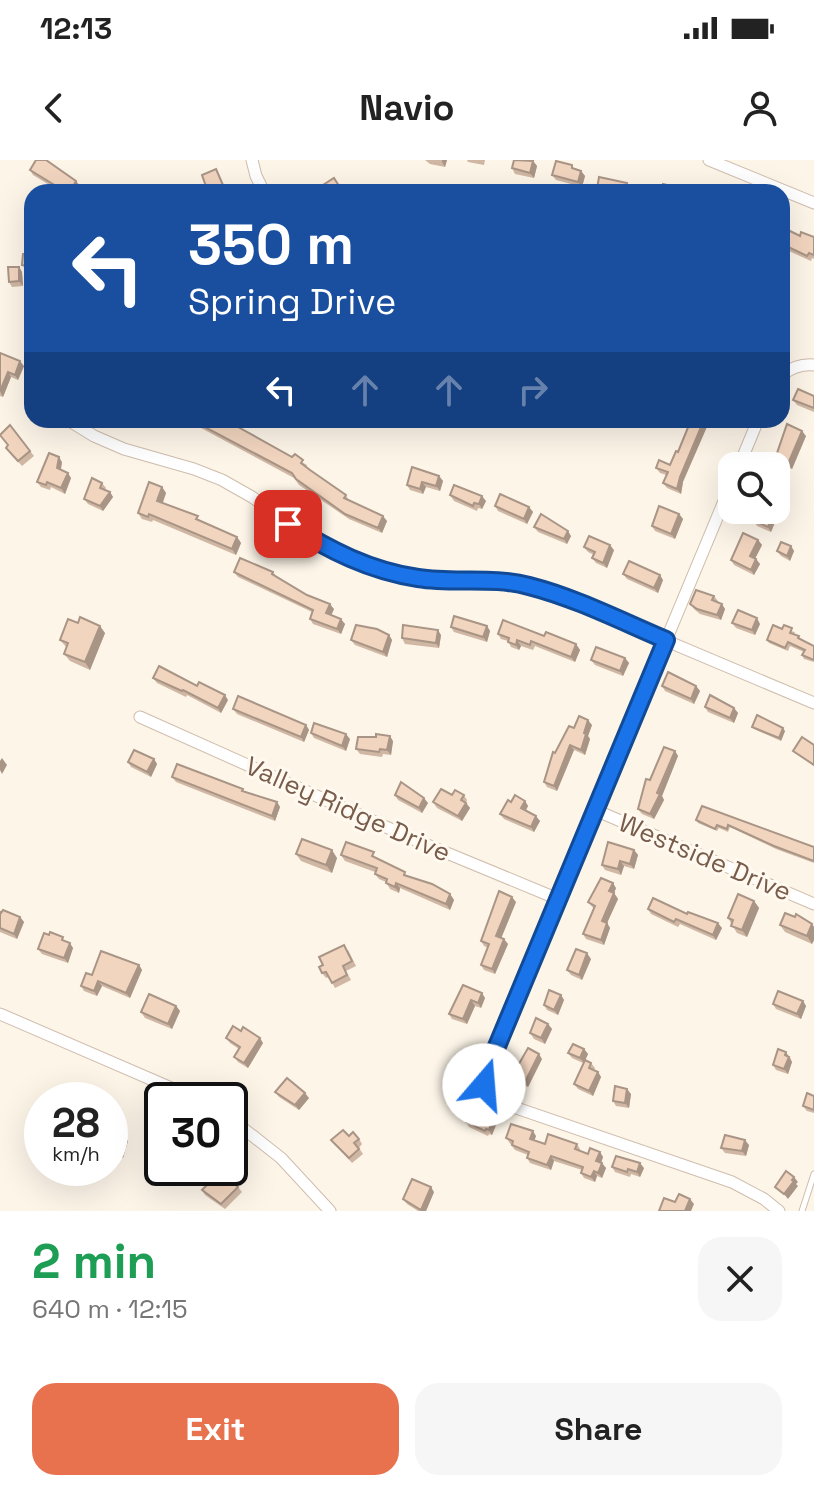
<!DOCTYPE html>
<meta charset="utf-8">
<style>
:root{--surface:#fff;--page:#f6f6f6;--text:#222;--muted:#767676;--accent:#e7724d}
body{margin:0;font-family:"Space Grotesk",sans-serif;background:var(--page);color:var(--text);height:100vh;display:flex;flex-direction:column;font-size:30px;white-space:nowrap}
*{box-sizing:border-box;margin:0}
p{font-size:26px;color:var(--muted)}
.icon{flex:none;width:44px;height:44px;fill:none;stroke:currentColor;stroke-width:2;stroke-linecap:round;stroke-linejoin:round}
.map{position:relative;height:1051px;overflow:hidden}
.details{display:flex;flex-direction:column;background:var(--surface);flex:1}
.details>*{flex:none}
.top-card{position:absolute;left:24px;top:24px;width:766px;height:244px;border-radius:24px;box-shadow:0 8px 32px #0002;background:#1a4fa0;color:#fff;overflow:hidden}
.controls{position:absolute;left:718px;top:292px;display:grid;gap:16px}
.controls a{display:grid;place-items:center;width:72px;height:72px;border-radius:16px;background:var(--surface);box-shadow:0 8px 32px #0002;font-size:40px}
.speed{position:absolute;left:24px;top:922px;display:flex;gap:16px;font-size:40px;font-weight:700;text-align:center}
.speed>*{display:grid;place-content:center;width:104px;height:104px;border-radius:50%;background:var(--surface);box-shadow:0 8px 32px #0002;line-height:1}
.speed small{font-size:20px;font-weight:400}
.speed .limit{border:4px solid #111;border-radius:12px;background:#fff;color:#111}
.pin{position:absolute;display:grid;place-items:center;width:68px;height:68px;color:#fff;margin:-34px;border-radius:16px;box-shadow:0 4px 12px #0006}
.me{position:absolute;width:88px;margin:-44px;rotate:18deg;stroke-linejoin:round;filter:drop-shadow(0 0 6px #0008)}
.turn{display:flex;align-items:center;gap:28px;height:168px;padding:0 32px;font-size:36px}
.turn .icon{width:104px;height:104px;stroke-width:2.5}
.turn b{display:block;font-size:56px;line-height:68px}
.lanes{display:flex;align-items:center;height:76px;padding:0 32px;background:#0003;justify-content:center;gap:40px;direction:ltr}
.lanes .off{opacity:.35}
.round{display:grid;place-items:center;flex:none;width:84px;height:84px;border-radius:24px;background:var(--page)}
.overview{display:flex;align-items:center;justify-content:space-between;height:136px;padding:0 32px}
h1{font-size:48px;font-weight:800;line-height:60px;color:#1e9e55}
.cta{display:flex;gap:16px;margin-top:auto;padding:16px 32px}
.cta a{flex:1;height:92px;border-radius:24px;background:var(--accent);color:#fff;font-size:32px;font-weight:800;line-height:92px;text-align:center}
.cta a+a{background:var(--page);color:var(--text)}
.status{display:flex;justify-content:space-between;align-items:center;height:56px;padding:0 40px;background:var(--surface);direction:ltr}
.status svg{height:22px;fill:currentColor}
header{display:flex;justify-content:space-between;align-items:center;height:104px;padding:0 32px;background:var(--surface);font-size:36px;font-weight:800}
.map>svg:first-child{display:block}
</style>
<div class="status"><b>12:13</b><svg viewBox="0 0 49 12"><path d="M0 12V9h3v3zM5 12V6h3v6zM10 12V3h3v9zM15 12V0h3v12zM26 1h20v11H26zM47 4h2v5h-2z"/></svg></div>
<header><svg class="icon" aria-label="back" viewBox="0 0 24 24"><path d="M15 5l-7 7 7 7"/></svg>Navio<svg class="icon" aria-label="person" viewBox="0 0 24 24"><circle cx="12" cy="8" r="4"/><path d="M4 21q1-7 8-7t8 7"/></svg></header>
<div class="map">
<svg width="814" height="1051" viewBox="0 0 814 1051">
<rect width="100%" height="100%" fill="#fdf5e8"/>
<g fill="none" stroke-linecap="round" stroke-linejoin="round">
<defs>
<path id="lane" d="M802,1051L814,1014"/>
<g id="street">
<path d="M252,0L256,16L264,32"/>
<path d="M709,0L814,43"/>
<path d="M782,215C792,207 802,204 814,205"/>
<path d="M68,260L94,276L124,289L194,309L222,320L252,337L313,380L366,406L418,418L510,422L560,436L814,543"/>
<path d="M739,306L758,260"/>
<path d="M732,322L487,910C481,924 485,932 496,941L732,1022L764,1039L779,1051"/>
<path d="M140,557L413,679L558,739"/>
<path d="M595,650L814,744"/>
<path d="M0,854L199,940"/>
<path d="M230,958L281,998L330,1051"/>
</g>
</defs>
<use href="#lane" stroke="#cfbdad" stroke-width="7"/>
<use href="#street" stroke="#cfbdad" stroke-width="13"/>
<use href="#lane" stroke="#fff" stroke-width="5"/>
<use href="#street" stroke="#fff" stroke-width="11"/>
</g>
<g fill="#d0b7a4">
<path d="M425,0H447L445,7L430,4Z"/>
<path d="M467,0H485L484,5L468,2Z"/>
<path d="M533,1L537,6L534,18L515,14L512,8Z"/>
<path d="M30,10L80,26L76,32H61L33,15Z"/>
<path d="M581,11L585,16L582,27L556,20L552,15Z"/>
<path d="M782,67L800,76L814,77V99L812,98L811,101L782,88Z"/>
<path d="M32,94V111L26,110L22,105Z"/>
<path d="M19,107L22,112L23,126L12,127L9,122Z"/>
<path d="M0,193L24,206L18,220L11,217L3,237L0,236Z"/>
<path d="M814,236V252L797,245L793,240Z"/>
<path d="M171,260H191L190,265Z"/>
<path d="M232,261L234,265L307,305L306,307L346,335L349,341L387,361L382,373L349,359L299,325L294,318L201,268L197,263Z"/>
<path d="M10,265L34,296L22,306L6,288L8,285Z"/>
<path d="M806,276L792,309L779,304L775,299Z"/>
<path d="M659,300L683,322L681,334L667,328L663,323L666,315L660,313L656,308Z"/>
<path d="M62,302L61,310L71,318L65,334L51,327L50,330L41,327L37,322Z"/>
<path d="M439,316L443,321L440,331L426,327L423,334L410,330L407,325Z"/>
<path d="M102,323L106,328L105,330L110,332L113,337L103,351L88,344L84,339Z"/>
<path d="M162,327L166,333L163,343L237,377L241,383L236,395L153,360L152,362L142,359L138,353Z"/>
<path d="M450,335L486,341L482,349L478,348L477,351L454,341Z"/>
<path d="M779,340L782,345L771,372L757,366L754,361Z"/>
<path d="M495,346L529,347L533,352L527,364L498,351Z"/>
<path d="M679,354L683,359L675,379L655,371L652,366Z"/>
<path d="M534,367L571,376L567,384L538,372Z"/>
<path d="M758,380L762,385L755,398L760,404L754,415L734,405L731,400Z"/>
<path d="M791,386L794,391L790,401L781,396L777,391Z"/>
<path d="M584,387L614,390L607,408L596,403L592,398L594,395L588,392Z"/>
<path d="M234,412H273L276,416L307,435L334,449L331,455L345,464L341,474L313,464L310,459L312,452L238,417Z"/>
<path d="M623,414L663,420L658,433L627,419Z"/>
<path d="M714,436L718,441L717,442L725,449L721,460L700,454L694,449L690,444Z"/>
<path d="M732,463L760,464L755,475L736,468Z"/>
<path d="M487,466L490,471L487,482L454,472L451,467Z"/>
<path d="M782,469L795,472L794,474L802,480L814,486V502L804,499L802,495L804,492L790,486L788,491L769,483L767,480Z"/>
<path d="M105,473L90,510L70,501L64,494L67,488L60,480Z"/>
<path d="M498,474L544,476L576,484L580,490L575,502L535,486L533,490L521,486L519,490L511,487L508,481L501,479Z"/>
<path d="M389,475L392,480L387,497L355,485L351,480Z"/>
<path d="M441,475L439,488L405,484L402,478Z"/>
<path d="M625,498L629,503L623,516L595,505L591,500Z"/>
<path d="M153,518L197,526L228,540L221,553L187,535L186,537L157,523Z"/>
<path d="M662,526H696L700,531L694,544L665,531Z"/>
<path d="M705,547L734,548L738,553L734,563L708,552Z"/>
<path d="M233,549L306,565L309,570L304,582L237,554Z"/>
<path d="M592,565L588,576L590,579L585,595L574,590L557,631L547,627L544,622L555,593L574,568Z"/>
<path d="M752,567L785,571L781,581L754,569Z"/>
<path d="M311,573L350,579L346,591L314,578Z"/>
<path d="M376,577L393,581L391,595L383,594L382,597L360,594L356,589Z"/>
<path d="M675,591L678,596L662,636L664,640L654,659L642,654L638,649L650,620Z"/>
<path d="M154,599L157,604L151,617L131,607L128,602Z"/>
<path d="M172,617L246,632L277,642L280,647L275,661L176,622Z"/>
<path d="M395,635L428,643L422,653L398,640Z"/>
<path d="M452,635H464L467,640L466,643L470,648L462,661L437,648L433,642Z"/>
<path d="M525,641L528,646L526,651L540,661L534,672L504,659L500,654L511,642Z"/>
<path d="M702,646L814,687V703L776,689L730,667L728,672L719,668L717,671L698,663L696,660Z"/>
<path d="M634,690L638,695L634,709L624,706L621,715L605,710L602,705Z"/>
<path d="M296,694L337,698L332,713L301,701Z"/>
<path d="M341,695L378,698L377,699L408,716L450,734L454,740L450,750L400,728L399,733L390,729L386,722L379,719L375,714V712L345,701Z"/>
<path d="M616,728L614,733L618,739L607,763L610,768L604,785L586,779L583,774L594,749L588,742Z"/>
<path d="M754,741L759,748L747,777L737,773L728,758Z"/>
<path d="M516,742L501,778L508,784L495,814L484,810L481,805L488,788L484,786L481,781Z"/>
<path d="M648,749L687,754L722,768L716,780L680,764L678,767L651,754Z"/>
<path d="M0,752L20,757L24,762L17,779L0,772Z"/>
<path d="M812,764L814,767V780L812,784L785,772L780,765Z"/>
<path d="M66,781L73,788L68,803L42,794L38,789Z"/>
<path d="M348,790L356,806L346,811L351,820L335,828L329,817L326,818L322,813Z"/>
<path d="M591,799L582,820L571,815L567,810Z"/>
<path d="M139,805L142,810L130,838L102,826L97,836L84,831L81,826L92,815Z"/>
<path d="M463,825L485,838L481,848L475,846L467,864L452,859L449,854Z"/>
<path d="M561,835L564,840L558,855L547,850L544,845Z"/>
<path d="M803,841L806,846L801,859L776,849L773,844Z"/>
<path d="M176,846L180,851L172,869L145,858L141,852Z"/>
<path d="M548,864L552,869L545,884L534,879L530,873Z"/>
<path d="M226,878L263,883L248,908L238,902L234,897L239,889L230,883Z"/>
<path d="M584,889L588,894L585,900L591,903L595,908L594,910L598,912L601,917L593,936L578,929L574,924L583,903L572,898L568,893Z"/>
<path d="M790,897L792,902L788,914L776,910L773,905Z"/>
<path d="M542,899L528,927L516,921L512,916Z"/>
<path d="M275,932L309,938L299,950L279,937Z"/>
<path d="M631,934L629,948L616,946L613,941Z"/>
<path d="M814,936V953L807,951L803,946Z"/>
<path d="M498,960L492,975L489,974L488,976L469,967L466,962Z"/>
<path d="M110,973L125,976L128,981L123,998L110,994Z"/>
<path d="M349,976L359,979L362,984L359,988L363,994L352,1003L331,980Z"/>
<path d="M536,976L534,981L545,984H577L580,989V991L588,994L600,992L603,997L601,1003L606,1008L602,1018L597,1016L595,1022L584,1018L581,1013L582,1010L554,1001L551,1010L530,1003L527,998L528,995L515,990L506,978Z"/>
<path d="M749,985L746,996L725,993L721,988Z"/>
<path d="M154,1005L193,1013L186,1026L157,1010Z"/>
<path d="M612,1007L644,1008L640,1017L631,1014L630,1017L615,1012Z"/>
<path d="M228,1023L238,1027L242,1032L225,1049L205,1035L202,1030Z"/>
<path d="M434,1032L426,1051H418L407,1044L403,1039Z"/>
</g>
<g fill="#a99586">
<path d="M442,0H447L445,7L442,2Z"/>
<path d="M533,1L537,6L534,18L530,13Z"/>
<path d="M581,11L585,16L582,27L578,22Z"/>
<path d="M76,21L80,26L76,32H70Z"/>
<path d="M627,23L630,28V32H625Z"/>
<path d="M19,107L22,112L23,126L19,121Z"/>
<path d="M20,201L24,206L18,220L15,215Z"/>
<path d="M8,212L11,217L3,237L0,231Z"/>
<path d="M704,260H710L683,322L681,334L677,329L680,317Z"/>
<path d="M802,271L806,276L792,309L788,304Z"/>
<path d="M59,297L62,302L60,313L57,308Z"/>
<path d="M68,313L71,318L65,334L61,328Z"/>
<path d="M439,316L443,321L440,331L436,326Z"/>
<path d="M422,322L426,327L423,334L420,329Z"/>
<path d="M162,327L166,333L161,347L157,341Z"/>
<path d="M110,332L113,337L103,351L100,346Z"/>
<path d="M482,336L486,341L482,349L479,344Z"/>
<path d="M779,340L782,345L771,372L768,367L775,350H776Z"/>
<path d="M529,347L533,352L527,364L524,359Z"/>
<path d="M679,354L683,359L675,379L671,374Z"/>
<path d="M383,356L387,361L382,373L378,368Z"/>
<path d="M568,371L571,376L567,384L564,379Z"/>
<path d="M237,377L241,383L236,395L232,389Z"/>
<path d="M758,380L762,385L754,401L750,396Z"/>
<path d="M610,385L614,390L607,408L603,403Z"/>
<path d="M791,386L794,391L790,401L787,396Z"/>
<path d="M756,399L760,404L754,415L751,410Z"/>
<path d="M660,415L663,420L658,433L654,428Z"/>
<path d="M330,444L334,449L330,458L326,453Z"/>
<path d="M722,444L725,449L721,460L717,455Z"/>
<path d="M757,458L760,464L755,475L752,470Z"/>
<path d="M341,459L345,464L341,474L337,469Z"/>
<path d="M100,466L105,473L90,510L85,502Z"/>
<path d="M487,466L490,471L487,482L483,477Z"/>
<path d="M438,470L441,475L439,488L436,483Z"/>
<path d="M389,475L392,480L387,497L383,492Z"/>
<path d="M517,480L521,486L519,490L516,485Z"/>
<path d="M576,484L580,490L575,502L571,497Z"/>
<path d="M625,498L629,503L623,516L620,511Z"/>
<path d="M696,526L700,531L694,544L691,539Z"/>
<path d="M225,535L228,540L221,553L218,548Z"/>
<path d="M734,548L738,553L734,563L730,558Z"/>
<path d="M588,560L592,565L588,576L590,579L585,595L581,590L584,573Z"/>
<path d="M306,565L309,570L304,582L301,577Z"/>
<path d="M783,568L785,571L781,581L779,578Z"/>
<path d="M346,574L350,579L346,591L342,586Z"/>
<path d="M390,576L393,581L391,595L387,590Z"/>
<path d="M570,585L574,590L557,631L554,626Z"/>
<path d="M675,591L678,596L662,636L664,640L654,659L650,654Z"/>
<path d="M2,598L7,605L2,614L0,610V601Z"/>
<path d="M154,599L157,604L151,617L147,612Z"/>
<path d="M424,638L428,643L422,653L419,648Z"/>
<path d="M525,641L528,646L524,653L521,648Z"/>
<path d="M277,642L280,647L275,661L272,656Z"/>
<path d="M466,643L470,648L462,661L458,656Z"/>
<path d="M536,656L540,661L534,672L531,667Z"/>
<path d="M332,690L337,698L332,713L326,705Z"/>
<path d="M634,690L638,695L634,709L630,704Z"/>
<path d="M620,701L624,706L621,715L618,709Z"/>
<path d="M396,723L400,728L399,733L395,727Z"/>
<path d="M613,723L616,728L613,736L609,731Z"/>
<path d="M614,733L618,739L607,763L610,768L604,785L601,780L602,761Z"/>
<path d="M450,734L454,740L450,750L446,744Z"/>
<path d="M512,737L516,742L500,781L496,776Z"/>
<path d="M754,741L759,748L747,777L742,770Z"/>
<path d="M20,757L24,762L17,779L14,774Z"/>
<path d="M718,763L722,768L716,780L713,775Z"/>
<path d="M812,764L814,767V780L812,784L807,776Z"/>
<path d="M504,779L508,784L495,814L492,809Z"/>
<path d="M70,783L73,788L68,803L64,798Z"/>
<path d="M587,793L591,799L582,820L579,815Z"/>
<path d="M139,805L142,810L130,838L126,833Z"/>
<path d="M98,821L102,826L97,836L94,831Z"/>
<path d="M482,833L485,838L481,848L478,843Z"/>
<path d="M561,835L564,840L558,855L554,850Z"/>
<path d="M471,840L475,846L467,864L463,859Z"/>
<path d="M803,841L806,846L801,859L797,854Z"/>
<path d="M176,846L180,851L172,869L168,864Z"/>
<path d="M548,864L552,869L545,884L541,878Z"/>
<path d="M260,878L263,883L248,908L244,903Z"/>
<path d="M584,889L588,894L584,903L580,898Z"/>
<path d="M786,892L792,902L788,914L784,909L785,895Z"/>
<path d="M539,894L542,899L528,927L525,922Z"/>
<path d="M598,912L601,917L593,936L589,931Z"/>
<path d="M627,929L631,934L629,948L625,943Z"/>
<path d="M305,933L309,938L299,950L295,945Z"/>
<path d="M494,955L498,960L492,975L489,970Z"/>
<path d="M533,971L536,976L533,984L530,979Z"/>
<path d="M125,976L128,981L123,998L120,993Z"/>
<path d="M745,980L749,985L746,996L742,991Z"/>
<path d="M600,992L603,997L600,1006L596,1001Z"/>
<path d="M551,996L554,1001L551,1010L547,1005Z"/>
<path d="M602,1003L606,1008L602,1018L598,1013Z"/>
<path d="M640,1003L644,1008L640,1017L637,1012Z"/>
<path d="M189,1008L193,1013L186,1026L182,1021Z"/>
<path d="M594,1011L597,1016L595,1022L591,1017Z"/>
<path d="M794,1017L798,1022L796,1024L798,1026L788,1039L784,1034Z"/>
<path d="M431,1027L434,1032L426,1051H422L421,1050Z"/>
<path d="M690,1039L694,1044L691,1051H685Z"/>
</g>
<g fill="#f2d5bf" stroke="#a99586" stroke-width="2">
<path d="M36,0H46L76,21L70,32H66L30,10Z"/>
<path d="M514,0L533,1L530,13L512,8Z"/>
<path d="M556,1L572,5V8L581,11L578,22L552,15Z"/>
<path d="M216,9L226,32H208L202,15Z"/>
<path d="M599,17L627,23L625,32L597,29Z"/>
<path d="M334,18L341,29L345,26L349,32H328L323,25Z"/>
<path d="M663,24L683,29V32H661Z"/>
<path d="M782,67L800,76L801,72L814,77V95L809,93L807,96L782,84Z"/>
<path d="M23,94H32V106L22,105Z"/>
<path d="M8,107H19V121L9,122Z"/>
<path d="M0,193L20,201L15,215L8,212L0,231Z"/>
<path d="M798,229L814,236V248L793,240Z"/>
<path d="M199,260H229L232,261L231,263L292,297L295,294L303,300L301,303L310,310L346,335L344,338L383,356L378,368L345,354L296,319L292,313L197,263Z"/>
<path d="M691,260H704L680,317L677,329L663,323L668,312L656,308L659,300L670,305L676,291L678,292Z"/>
<path d="M787,264L802,271L788,304L775,299Z"/>
<path d="M10,265L30,291L18,301L6,288L8,285L0,275Z"/>
<path d="M49,293L59,297L57,308L68,313L61,328L47,322L46,325L37,322Z"/>
<path d="M412,307L439,316L436,326L422,322L420,329L407,325Z"/>
<path d="M92,318L102,323L100,328L110,332L100,346L84,339Z"/>
<path d="M149,322L162,327L157,341L198,356L196,359L237,377L232,389L149,354L148,357L138,353Z"/>
<path d="M454,325L482,336L479,344L474,343L473,346L450,335Z"/>
<path d="M500,334L529,347L524,359L495,346Z"/>
<path d="M659,346L679,354L671,374L652,366Z"/>
<path d="M758,350H775L768,367L754,361Z"/>
<path d="M541,354L568,371L564,379L534,367Z"/>
<path d="M743,373L758,380L750,396L756,399L751,410L731,400Z"/>
<path d="M589,376L610,385L603,403L592,398L595,392L584,387Z"/>
<path d="M781,382L791,386L787,396L777,391Z"/>
<path d="M240,398L273,412L272,414L307,435L330,444L326,453L341,459L337,469L310,459L313,450L234,412Z"/>
<path d="M629,401L660,415L654,428L623,414Z"/>
<path d="M696,430L714,436L712,440L722,444L717,455L697,449L690,444Z"/>
<path d="M738,450L757,458L752,470L732,463Z"/>
<path d="M454,456L487,466L483,477L451,467Z"/>
<path d="M80,457L100,466L85,502L64,494L68,483L60,480L68,459L78,463Z"/>
<path d="M503,460L544,476L546,472L576,484L571,497L531,481L530,485L517,480L516,485L508,482L509,478L498,474Z"/>
<path d="M356,465L377,469L389,475L383,492L351,480Z"/>
<path d="M403,465L438,470L436,483L402,478Z"/>
<path d="M773,465L782,469L784,465L792,468L790,473L799,476L798,478L814,486V500L802,495L805,490L788,482L785,488L767,480Z"/>
<path d="M596,487L625,498L620,511L591,500Z"/>
<path d="M159,506L197,526L199,522L225,535L218,548L183,530L182,531L153,518Z"/>
<path d="M668,512L696,526L691,539L662,526Z"/>
<path d="M710,535L734,548L730,558L705,547Z"/>
<path d="M238,536L306,565L301,577L233,549Z"/>
<path d="M757,555L783,568L779,578L752,567Z"/>
<path d="M579,556L588,560L584,573L586,574L581,590L570,585L554,626L544,622L553,592L555,593L569,566L574,568Z"/>
<path d="M314,563L346,574L342,586L311,573Z"/>
<path d="M376,574L390,576L387,590L380,589L379,592L356,589L358,577H376Z"/>
<path d="M802,577L814,585V605L793,591Z"/>
<path d="M664,587L675,591L657,633L660,634L650,654L638,649L646,619L650,620Z"/>
<path d="M134,590L154,599L147,612L128,602Z"/>
<path d="M177,604L243,629L242,631L277,642L272,656L172,617Z"/>
<path d="M401,622L424,638L419,648L395,635Z"/>
<path d="M441,629L452,635L455,630L464,635L461,640L466,643L458,656L433,642Z"/>
<path d="M515,635L525,641L521,648L536,656L531,667L500,654L508,640L511,642Z"/>
<path d="M702,646L814,687V701L774,686L728,665L727,669L717,665L715,669L696,660Z"/>
<path d="M302,679L332,690L326,705L296,694Z"/>
<path d="M346,682L374,692L372,696L405,712L404,715L432,724L450,734L446,744L396,723L395,727L386,723L387,719L375,714L377,708L341,695Z"/>
<path d="M608,682L634,690L630,704L620,701L618,709L602,705Z"/>
<path d="M601,718L613,723L609,731L614,733L602,761L607,763L601,780L583,774L595,746L588,742Z"/>
<path d="M499,731L512,737L496,776L504,779L492,809L481,805L489,784L481,781Z"/>
<path d="M738,734L754,741L742,770L731,766L733,760L728,758Z"/>
<path d="M653,738L687,754L688,752L718,763L713,775L676,759L674,762L648,749Z"/>
<path d="M3,750L20,757L14,774L0,768V752L1,753Z"/>
<path d="M785,753L795,757L796,754L812,764L807,776L780,765Z"/>
<path d="M50,772L63,777L62,780L70,783L64,798L38,789L44,773L49,775Z"/>
<path d="M344,785L352,801L343,806L347,815L332,823L326,812L322,813L319,807L323,805L319,797Z"/>
<path d="M576,789L587,793L579,815L567,810Z"/>
<path d="M101,791L139,805L126,833L98,821L94,831L81,826L86,813L92,815Z"/>
<path d="M463,825L482,833L478,843L471,840L463,859L449,854Z"/>
<path d="M549,830L561,835L554,850L544,845Z"/>
<path d="M778,831L803,841L797,854L773,844Z"/>
<path d="M149,834L176,846L168,864L141,852Z"/>
<path d="M536,858L548,864L541,878L530,873Z"/>
<path d="M233,866L241,871L243,867L260,878L244,903L234,897L240,887L226,878Z"/>
<path d="M573,884L584,889L580,898L568,893Z"/>
<path d="M528,888L539,894L525,922L512,916Z"/>
<path d="M778,889L786,892L785,895L789,897L784,909L773,905Z"/>
<path d="M585,900L591,903L589,908L598,912L589,931L574,924Z"/>
<path d="M287,918L305,933L295,945L275,932Z"/>
<path d="M615,926L627,929L625,943L613,941Z"/>
<path d="M807,933L814,936V950L803,946Z"/>
<path d="M470,948L484,953L485,951L494,955L489,970L486,969L485,971L466,962Z"/>
<path d="M511,964L533,971L530,979L545,984L548,974L577,984L575,989L588,994L590,988L600,992L596,1001L602,1003L598,1013L594,1011L591,1017L581,1013L583,1007L551,996L547,1005L527,998L529,992L512,985L513,981L506,978Z"/>
<path d="M343,970L349,976L353,972L359,979L354,983L359,989L349,998L331,980Z"/>
<path d="M110,973L125,976L120,993L110,990Z"/>
<path d="M725,975L745,980L742,991L721,988Z"/>
<path d="M161,991L162,992V1008H189L182,1021L154,1005Z"/>
<path d="M616,996L640,1003L637,1012L628,1009L627,1012L612,1007Z"/>
<path d="M786,1011L794,1017L792,1020L794,1021L784,1034L775,1027Z"/>
<path d="M219,1013L228,1023L231,1020L238,1027L221,1044L202,1030Z"/>
<path d="M412,1019L431,1027L421,1050L403,1039Z"/>
<path d="M679,1034L690,1039L685,1051H659L664,1038L675,1042Z"/>
</g>
<g fill="none" stroke-linecap="round" stroke-linejoin="round">
<defs>
<path id="route" d="M288,364C329,390 370,411 418,418C455,424 492,416 529,426C576,438 621,461 666,480L485,915L484,925"/>
</defs>
<use href="#route" stroke="#114b97" stroke-width="20"/>
<use href="#route" stroke="#1a73e8" stroke-width="14"/>
</g>
<g text-anchor="middle" dominant-baseline="central" stroke-width="6" stroke-linejoin="round" paint-order="stroke">
<g font-size="26" fill="#785c4b" stroke="#fff9ef">
<text transform="translate(348 649) rotate(24)">Valley Ridge Drive</text>
<text transform="translate(705 697) rotate(23)">Westside Drive</text>
</g>
</g>
</svg>
<div class="controls">
<a><svg class="icon" aria-label="search" viewBox="0 0 24 24"><circle cx="10" cy="10" r="6"/><path d="M15 15l6 6"/></svg></a>
</div>
<div class="speed"><div>28<small>km/h</small></div><div class="limit">30</div></div>
<div class="pin" style="left:288px;top:364px;background:#d93025"><svg class="icon" aria-label="arrive" viewBox="0 0 24 24"><path d="M6 21V4h12l-3 4 3 4H6"/></svg></div>
<svg class="me" style="left:484px;top:925px" viewBox="-20 -20 40 40"><circle r="19" fill="#fff"/><path d="M0-13L10 11 0 6-10 11z" fill="#1a73e8"/></svg>
<div class="top-card">
<div class="turn"><svg class="icon" aria-label="left" viewBox="0 0 24 24"><path d="M17 20v-9H6M10 6l-5 5 5 5"/></svg><div><b>350 m</b>Spring Drive</div></div>
<div class="lanes"><svg class="icon" aria-label="left" viewBox="0 0 24 24"><path d="M17 20v-9H6M10 6l-5 5 5 5"/></svg><svg class="icon off" aria-label="ahead" viewBox="0 0 24 24"><path d="M12 20V5M6 11l6-6 6 6"/></svg><svg class="icon off" aria-label="ahead" viewBox="0 0 24 24"><path d="M12 20V5M6 11l6-6 6 6"/></svg><svg class="icon off" aria-label="right" viewBox="0 0 24 24"><path d="M7 20v-9h11M14 6l5 5-5 5"/></svg></div>
</div>
</div>
<section class="details">
<div class="overview"><div><h1>2 min</h1><p>640 m · 12:15</p></div><a class="round"><svg class="icon" aria-label="close" viewBox="0 0 24 24"><path d="M6 6l12 12M18 6L6 18"/></svg></a></div>
<div class="cta"><a>Exit</a><a>Share</a></div>
</section>
